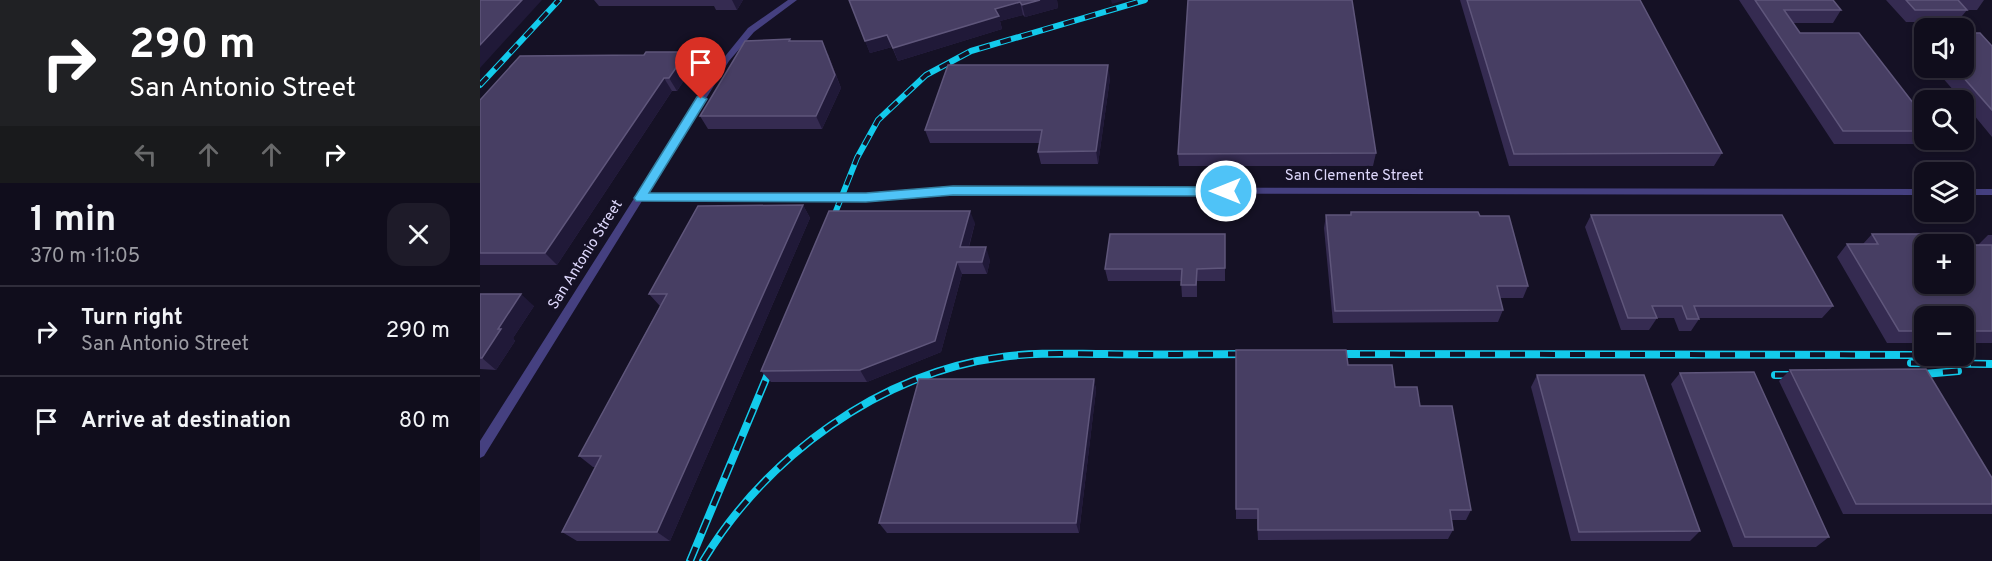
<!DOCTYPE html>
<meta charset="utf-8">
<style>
:root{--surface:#100d1c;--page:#1e1b29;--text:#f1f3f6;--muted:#9c9ca3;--line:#302d3b}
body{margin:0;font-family:Overpass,sans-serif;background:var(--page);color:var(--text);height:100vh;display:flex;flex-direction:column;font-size:22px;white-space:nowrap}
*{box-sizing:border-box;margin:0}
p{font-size:20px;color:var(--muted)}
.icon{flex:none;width:33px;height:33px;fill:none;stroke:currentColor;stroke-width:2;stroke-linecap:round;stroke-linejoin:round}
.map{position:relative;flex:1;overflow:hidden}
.details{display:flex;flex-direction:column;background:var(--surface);width:480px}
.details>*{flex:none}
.hud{background:#202124;color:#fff;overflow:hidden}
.fabs{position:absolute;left:1434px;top:18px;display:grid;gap:12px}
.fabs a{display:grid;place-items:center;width:60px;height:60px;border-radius:12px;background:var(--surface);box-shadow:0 3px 9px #0003,0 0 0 2px var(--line);font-size:30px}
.pin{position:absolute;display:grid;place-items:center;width:51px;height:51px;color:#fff;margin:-62px -26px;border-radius:50% 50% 50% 0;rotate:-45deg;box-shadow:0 0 6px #0007}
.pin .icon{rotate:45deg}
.me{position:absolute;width:66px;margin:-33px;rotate:270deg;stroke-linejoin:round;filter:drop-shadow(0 0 4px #0008)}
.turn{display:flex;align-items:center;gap:21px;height:126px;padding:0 30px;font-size:27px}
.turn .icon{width:78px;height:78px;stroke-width:2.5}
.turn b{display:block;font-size:42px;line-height:51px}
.lanes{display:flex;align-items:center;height:57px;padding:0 30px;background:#0003;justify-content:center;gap:30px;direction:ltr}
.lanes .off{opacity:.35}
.round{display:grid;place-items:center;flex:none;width:63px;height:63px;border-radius:18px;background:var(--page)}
.overview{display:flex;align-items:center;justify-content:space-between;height:102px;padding:0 30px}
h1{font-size:36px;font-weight:700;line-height:45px}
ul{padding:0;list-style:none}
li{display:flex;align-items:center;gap:18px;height:90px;padding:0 30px;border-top:2px solid var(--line)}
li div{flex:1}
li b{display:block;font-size:22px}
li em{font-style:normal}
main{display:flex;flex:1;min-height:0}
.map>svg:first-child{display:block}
</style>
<main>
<section class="details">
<div class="hud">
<div class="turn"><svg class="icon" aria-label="right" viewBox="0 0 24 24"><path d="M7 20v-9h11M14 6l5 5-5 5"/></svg><div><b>290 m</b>San Antonio Street</div></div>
<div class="lanes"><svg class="icon off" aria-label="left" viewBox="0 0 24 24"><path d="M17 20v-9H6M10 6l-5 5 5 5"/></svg><svg class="icon off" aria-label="ahead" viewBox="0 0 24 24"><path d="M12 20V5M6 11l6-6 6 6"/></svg><svg class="icon off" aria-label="ahead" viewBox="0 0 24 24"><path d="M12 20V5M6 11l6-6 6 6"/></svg><svg class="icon" aria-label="right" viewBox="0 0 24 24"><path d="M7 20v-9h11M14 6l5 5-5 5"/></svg></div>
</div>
<div class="overview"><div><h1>1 min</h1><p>370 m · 11:05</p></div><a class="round"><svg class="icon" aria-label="close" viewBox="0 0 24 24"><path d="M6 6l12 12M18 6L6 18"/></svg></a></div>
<ul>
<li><svg class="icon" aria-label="right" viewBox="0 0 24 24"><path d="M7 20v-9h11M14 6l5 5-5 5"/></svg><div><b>Turn right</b><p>San Antonio Street</p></div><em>290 m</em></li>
<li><svg class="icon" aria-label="arrive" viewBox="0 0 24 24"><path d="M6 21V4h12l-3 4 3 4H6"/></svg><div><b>Arrive at destination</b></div><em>80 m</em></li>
</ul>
</section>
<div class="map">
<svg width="1512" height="561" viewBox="0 0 1512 561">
<rect width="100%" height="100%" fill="#151125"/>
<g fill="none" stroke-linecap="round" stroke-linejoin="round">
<g fill="#454080" fill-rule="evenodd">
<path d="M308,0H317L274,32L249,61L167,195L386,194L473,187L1444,189V195L473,193L386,200L162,201L4,456L0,458V441L242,60L268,28Z"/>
<rect x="1484" y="189" width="28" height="6"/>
</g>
<defs>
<g id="rail-far1">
<path d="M0,85L79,0"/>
<path d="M350,226L377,158L398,120L446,75L491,51L665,0"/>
</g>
<g id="rail">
<path d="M850,354L1444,355"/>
<path d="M1431,363L1512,364"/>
<path d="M1295,375H1322"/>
<path d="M1433,375L1478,371"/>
<path d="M210,561L293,362"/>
<path d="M223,561C286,457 399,373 522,357C557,352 591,354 626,354C675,355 723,354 772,354"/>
</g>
</defs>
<use href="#rail-far1" stroke="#13cbec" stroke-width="6"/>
<use href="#rail" stroke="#13cbec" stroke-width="8"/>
<use href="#rail-far1" stroke="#151125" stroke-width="4" stroke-dasharray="11" stroke-linecap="butt"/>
<use href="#rail" stroke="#151125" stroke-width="5" stroke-dasharray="15" stroke-linecap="butt"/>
</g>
<g fill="#352b51">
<path d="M114,0H263L257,10H236L234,6H119Z"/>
<path d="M369,0H577L578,8L545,17L543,15L520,21L522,29L418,61L412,47L390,53Z"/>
<path d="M980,0H1160L1242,153L1234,166H1029Z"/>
<path d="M1259,0H1353L1361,10L1353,23H1313L1320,33L1444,117V140H1448L1444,144H1354Z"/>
<path d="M1406,0H1504L1497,10H1487L1477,22H1426Z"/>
<path d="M1444,34V57L1435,46Z"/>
<path d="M310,39L311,41L348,54L361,88L342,129H228L220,116Z"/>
<path d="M1512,46V137L1484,103V100H1482L1454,68H1484Z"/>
<path d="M214,65L197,91H192L77,265H0V100Z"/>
<path d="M630,78L618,164H561L558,152L559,143H450L445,130Z"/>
<path d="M896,153L893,166H699L698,154Z"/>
<path d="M323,205L330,218L190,541H97L82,532L116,467H113L99,456L180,306L169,294Z"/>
<path d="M871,212L1000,216L1048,286L1043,298H1020L1023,310L1018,322L853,323L844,228L846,215H870Z"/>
<path d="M1111,215L1353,306L1342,318H1219V319L1211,331H1199L1194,318H1177L1169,330H1141L1105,227Z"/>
<path d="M495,223L489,247L510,260L507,274H482L461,352L387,382H291L281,371Z"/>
<path d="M745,234V281H717V297H702L701,281H628L625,269Z"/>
<path d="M1392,234L1454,244L1498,245L1508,235H1512V343H1484V316H1444V343H1407L1357,257L1367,244H1383Z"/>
<path d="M0,294L54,306L33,338L35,341L16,370L0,369Z"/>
<path d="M756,350L868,365L915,387L940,406L991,510L986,520H972L973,530L968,539L778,540L777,519H756Z"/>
<path d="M1310,370L1512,478V514H1363L1299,381Z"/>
<path d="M1200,373L1349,537L1336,547H1253L1191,384Z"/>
<path d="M1057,375L1220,531L1210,541H1091L1051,387Z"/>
<path d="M614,379L616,390L599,533H407L399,523Z"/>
</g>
<g fill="#201938">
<path d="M42,0H62L0,68V45Z"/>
<path d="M252,0H263L257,10Z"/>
<path d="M560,0H577L578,8L545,17L542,5Z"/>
<path d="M631,0H645L632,4Z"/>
<path d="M540,2L543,15L520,21L522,29L418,61L413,48L515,9Z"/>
<path d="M407,35L412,47L390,53L385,41Z"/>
<path d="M342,41L361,88L342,129L336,116Z"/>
<path d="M207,52L214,65L197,91L189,78Z"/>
<path d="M628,65L630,78L618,164L616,151Z"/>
<path d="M184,78L192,91L77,265L65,253Z"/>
<path d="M323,205L330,218L190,541L177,532Z"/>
<path d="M490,211L495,223L485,260L480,247Z"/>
<path d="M506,247L510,260L507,274L502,262Z"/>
<path d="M477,262L482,274L461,352L387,382L380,370Z"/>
<path d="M41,294L54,306L33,338L35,341L16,370L2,358L18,329Z"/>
<path d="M614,379L616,390L599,533L596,523Z"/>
</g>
<g fill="#473e63" stroke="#5f567b" stroke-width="1.5">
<path d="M0,0H42L0,45Z"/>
<path d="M369,0H560L542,5L540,2L515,9L519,16L413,48L407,35L385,41Z"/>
<path d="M708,0H872L896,153L698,154Z"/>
<path d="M987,0H1160L1242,153L1034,154Z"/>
<path d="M1275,0H1353L1361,10H1304L1320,33H1379L1444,117V131H1363Z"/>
<path d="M1426,0H1478L1487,10H1435Z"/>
<path d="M1484,33H1500L1512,46V110L1475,68H1484Z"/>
<path d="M310,39L309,41H342L355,75L336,116H220L265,41Z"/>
<path d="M166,52H207L189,78H184L65,253H0V100L40,56L164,55Z"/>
<path d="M468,65H628L616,151L558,152L562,130H445Z"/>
<path d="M323,205L177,532H82L121,456H99L187,294H169L218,206Z"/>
<path d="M349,211H490L480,247H506L502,262H477L455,341L380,370L281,371Z"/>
<path d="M871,212H998L1000,216H1029L1048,286H1017L1023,310L855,311L846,215H871Z"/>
<path d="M1111,215H1302L1353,306H1214L1219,319H1207L1202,306H1172L1177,318H1148Z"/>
<path d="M630,234H745V268L717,269L716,285H701L702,269H625Z"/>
<path d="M1392,234H1447L1454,244H1444V284H1484V245H1512V331H1484V316H1444V331H1419L1367,244H1398Z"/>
<path d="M0,294H41L18,329H21L2,358H0Z"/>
<path d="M756,350H866L868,365H912L915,387H937L940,406H972L991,510H970L973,530H778V509H756Z"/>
<path d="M1446,369L1512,478V504H1376L1310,370Z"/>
<path d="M1274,372L1349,537H1265L1200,373Z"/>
<path d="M1057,375H1164L1220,531L1099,532Z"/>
<path d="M439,379H614L596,523H399Z"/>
</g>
<path fill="#4fc3f7" stroke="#337fa1" stroke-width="1.5" d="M221,96L227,99L169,193H386L473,186L746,187L752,191L746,196L473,195L386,202L156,201L154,198L156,195L217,97Z"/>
<g text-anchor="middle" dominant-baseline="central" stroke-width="6" stroke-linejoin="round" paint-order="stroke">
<g font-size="15" fill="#ded8fc" stroke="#151125">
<text x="874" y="176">San Clemente Street</text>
<text transform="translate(106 255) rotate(-58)">San Antonio Street</text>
</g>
</g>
</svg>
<div class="fabs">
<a><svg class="icon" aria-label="sound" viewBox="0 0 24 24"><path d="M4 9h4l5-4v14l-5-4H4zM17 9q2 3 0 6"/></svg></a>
<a><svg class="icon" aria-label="search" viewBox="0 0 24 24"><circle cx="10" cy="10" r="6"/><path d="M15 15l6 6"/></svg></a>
<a><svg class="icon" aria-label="layers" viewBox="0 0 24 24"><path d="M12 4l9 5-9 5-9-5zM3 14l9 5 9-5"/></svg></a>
<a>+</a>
<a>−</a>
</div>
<div class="pin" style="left:221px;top:99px;background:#d93025"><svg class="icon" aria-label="arrive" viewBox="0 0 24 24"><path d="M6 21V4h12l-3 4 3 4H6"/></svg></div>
<svg class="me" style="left:746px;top:191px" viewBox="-20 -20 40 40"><circle r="17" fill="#4fc3f7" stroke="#fff" stroke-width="3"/><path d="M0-11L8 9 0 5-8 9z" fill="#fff"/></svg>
</div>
</main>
